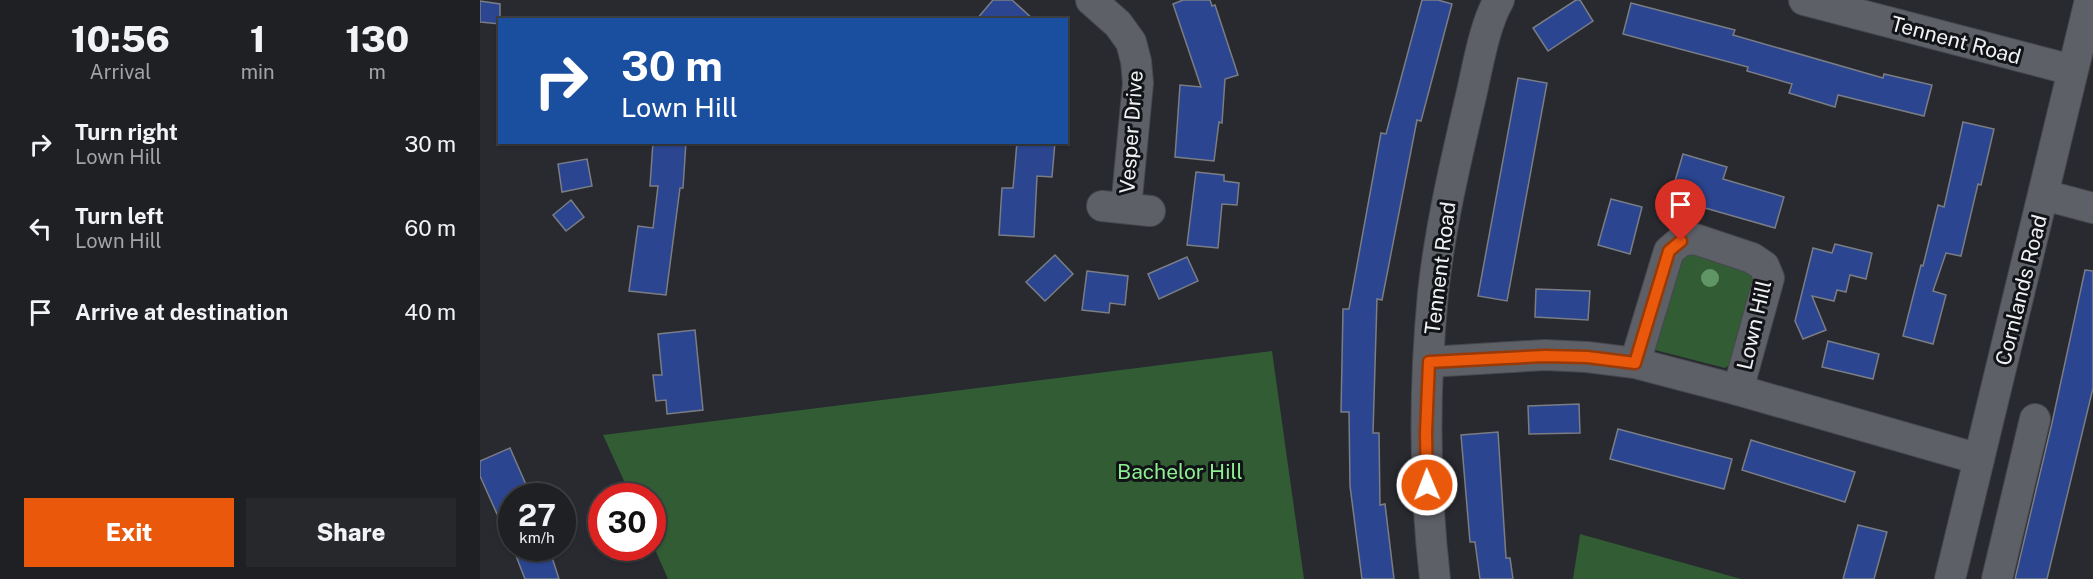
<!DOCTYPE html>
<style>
:root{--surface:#1e2024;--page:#26282c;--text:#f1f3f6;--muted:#a1a3a6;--line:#3c3e41;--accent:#ea580c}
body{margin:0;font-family:"Public Sans",sans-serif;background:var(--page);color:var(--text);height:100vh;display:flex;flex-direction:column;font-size:22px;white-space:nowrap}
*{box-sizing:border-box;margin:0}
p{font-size:20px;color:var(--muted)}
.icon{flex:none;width:33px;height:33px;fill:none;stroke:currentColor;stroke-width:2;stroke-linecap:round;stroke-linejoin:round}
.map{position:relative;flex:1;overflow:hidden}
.panel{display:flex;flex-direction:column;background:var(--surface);width:480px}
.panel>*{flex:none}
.hud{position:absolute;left:18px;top:18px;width:570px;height:126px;border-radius:0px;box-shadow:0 2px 4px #0004,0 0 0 2px var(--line);background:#1a4fa0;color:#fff;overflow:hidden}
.speed{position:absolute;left:18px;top:483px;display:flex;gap:12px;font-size:30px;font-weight:700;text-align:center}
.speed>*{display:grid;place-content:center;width:78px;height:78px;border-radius:50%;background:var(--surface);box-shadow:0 2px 4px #0004,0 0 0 2px var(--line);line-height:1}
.speed small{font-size:15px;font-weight:400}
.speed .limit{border:9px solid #d22;background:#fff;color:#111}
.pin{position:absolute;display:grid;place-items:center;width:51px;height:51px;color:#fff;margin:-62px -26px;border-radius:50% 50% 50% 0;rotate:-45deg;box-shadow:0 0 6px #0007}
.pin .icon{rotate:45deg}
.me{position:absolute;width:66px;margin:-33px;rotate:359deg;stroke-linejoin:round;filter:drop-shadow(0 0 4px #0008)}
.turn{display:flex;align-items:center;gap:21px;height:126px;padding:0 24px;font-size:27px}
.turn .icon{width:78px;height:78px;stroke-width:2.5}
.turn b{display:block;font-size:42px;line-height:51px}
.eta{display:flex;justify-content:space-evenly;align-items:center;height:102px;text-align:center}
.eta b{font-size:36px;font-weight:800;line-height:42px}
.button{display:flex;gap:12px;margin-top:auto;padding:12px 24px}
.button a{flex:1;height:69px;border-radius:0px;background:var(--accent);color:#fff;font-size:24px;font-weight:800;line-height:69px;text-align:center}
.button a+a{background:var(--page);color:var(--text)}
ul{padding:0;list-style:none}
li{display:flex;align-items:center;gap:18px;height:84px;padding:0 24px}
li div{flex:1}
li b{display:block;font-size:22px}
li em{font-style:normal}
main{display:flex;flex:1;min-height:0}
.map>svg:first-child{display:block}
</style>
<main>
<section class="panel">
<div class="eta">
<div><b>10:56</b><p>Arrival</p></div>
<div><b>1</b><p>min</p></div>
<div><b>130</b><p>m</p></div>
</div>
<ul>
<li><svg class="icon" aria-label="right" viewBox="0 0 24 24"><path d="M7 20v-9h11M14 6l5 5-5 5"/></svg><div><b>Turn right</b><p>Lown Hill</p></div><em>30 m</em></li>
<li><svg class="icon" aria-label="left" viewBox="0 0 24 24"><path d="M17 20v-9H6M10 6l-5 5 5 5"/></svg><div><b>Turn left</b><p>Lown Hill</p></div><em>60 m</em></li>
<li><svg class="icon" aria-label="arrive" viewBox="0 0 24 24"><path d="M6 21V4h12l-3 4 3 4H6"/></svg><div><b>Arrive at destination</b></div><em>40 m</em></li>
</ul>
<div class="button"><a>Exit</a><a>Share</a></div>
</section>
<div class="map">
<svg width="1613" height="579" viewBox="0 0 1613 579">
<rect width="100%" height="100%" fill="#282a30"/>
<g fill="#325c34">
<path d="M1210,246L1282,279L1254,362L1245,368L1175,350L1169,340L1198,252Z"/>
<path d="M792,351L824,579H188L173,545L172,496H151L123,435Z"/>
<path d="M1100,534L1261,579H1093Z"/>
</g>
<g fill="#2b4590" stroke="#7a7d84" stroke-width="1.5">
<path d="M513,0H532L554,20H496Z"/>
<path d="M703,0H730L732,6L735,5L758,75L745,79L742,123L739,122L734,161L695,157L700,85L721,87L693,4Z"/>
<path d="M942,0H958L972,4L941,121L937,120L902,300L897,299L893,433H899L900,505L905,504L914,579H882L870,486L869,412H861L863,309H869L901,133L906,134Z"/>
<path d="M1096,0H1100L1113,21L1068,51L1053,28Z"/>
<path d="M0,1L20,4V24L0,22Z"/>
<path d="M1151,3L1255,30L1253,35L1403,78L1404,74L1452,85L1444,116L1358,95L1355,107L1309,93L1312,84L1267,71L1268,67L1143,34Z"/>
<path d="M1038,78L1067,83L1027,301L998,296Z"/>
<path d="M1483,122L1514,129L1501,185L1498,184L1481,256L1466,253L1453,291L1466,295L1453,344L1423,336L1441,265L1443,266L1458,205L1464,207Z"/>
<path d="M173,142H206L203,188H200L186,295L149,291L158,226L173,228L178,186H170Z"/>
<path d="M537,142H575L572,177L557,176L554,237L519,235L522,188H533Z"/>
<path d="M1203,154L1247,167L1243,179L1304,197L1295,228L1190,198Z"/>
<path d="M107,159L112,186L82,192L78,164Z"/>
<path d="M716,172L744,175V181L759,183L757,205L742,204L738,248L707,245Z"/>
<path d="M1131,199L1162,207L1150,254L1118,245Z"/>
<path d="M91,200L104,217L86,231L73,215Z"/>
<path d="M1355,244L1392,253L1386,279L1370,275L1366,292L1357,290L1354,301L1332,296L1346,330L1323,339L1315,321L1333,248L1352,253Z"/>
<path d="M575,255L593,274L565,301L546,282Z"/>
<path d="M707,257L718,281L679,299L668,274Z"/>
<path d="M1605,270L1613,271V388L1567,579H1535L1572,423Z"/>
<path d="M607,271L648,276L645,305L630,303L629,313L602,310Z"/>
<path d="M1056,289L1110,291L1108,320L1055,317Z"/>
<path d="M215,330L223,410L187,414L186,400L176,401L173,375H182L178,334Z"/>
<path d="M1348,341L1399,354L1393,379L1342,367Z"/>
<path d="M1099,404L1100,433L1049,434L1048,406Z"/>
<path d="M1138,429L1252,459L1244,489L1130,459Z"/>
<path d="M1018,432L1026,558H1030L1033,579H1000L995,542H990L981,435Z"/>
<path d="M1271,440L1375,472L1365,502L1262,470Z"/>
<path d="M30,448L51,496H32V508L17,514L0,476V461Z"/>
<path d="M1378,525L1407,532L1394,579H1363Z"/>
<path d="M33,548H69L79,579H45Z"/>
</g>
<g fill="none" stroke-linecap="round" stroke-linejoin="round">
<defs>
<g id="minor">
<path d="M611,0L638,24L651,42L656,61L658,83L646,208"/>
<path d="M1324,0L1592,70"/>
<path d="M1564,195L1613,208"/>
<path d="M622,206L670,211"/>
<path d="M949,362L1065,355L1107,357L1155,363L1258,390L1499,459"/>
<path d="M1155,363L1189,251L1201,241L1215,239L1272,258L1284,266L1289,278L1258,390"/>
<path d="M955,579C944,484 944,388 953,293C960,228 975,164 990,100C997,71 1004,25 1019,0"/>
<path d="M1470,579L1610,0"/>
<path d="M1517,579L1555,419"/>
</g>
</defs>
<use href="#minor" stroke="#46484d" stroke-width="32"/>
<use href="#minor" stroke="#5d6067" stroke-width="30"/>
</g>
<circle fill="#609665" cx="1230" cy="278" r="9"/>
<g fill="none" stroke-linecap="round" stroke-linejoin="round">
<defs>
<path id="route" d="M947,485L946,433L949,362L1065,356L1107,357L1155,363L1189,251L1201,241"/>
</defs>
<use href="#route" stroke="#983908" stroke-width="15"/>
<use href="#route" stroke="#ea580c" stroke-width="10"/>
</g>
<g text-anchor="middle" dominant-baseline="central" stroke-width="6" stroke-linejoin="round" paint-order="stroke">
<g font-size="21" fill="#eff1f5" stroke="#121316">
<text transform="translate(1476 40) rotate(15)">Tennent Road</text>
<text transform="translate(651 132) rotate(-86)">Vesper Drive</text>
<text transform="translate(960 268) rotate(-83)">Tennent Road</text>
<text transform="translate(1541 290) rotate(-76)">Cornlands Road</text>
<text transform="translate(1274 325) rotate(-77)">Lown Hill</text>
</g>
<g font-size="21" fill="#8def91" stroke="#121316">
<text x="700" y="471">Bachelor Hill</text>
</g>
</g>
</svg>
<div class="speed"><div>27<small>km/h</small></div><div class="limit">30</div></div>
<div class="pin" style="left:1201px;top:241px;background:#d93025"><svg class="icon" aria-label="arrive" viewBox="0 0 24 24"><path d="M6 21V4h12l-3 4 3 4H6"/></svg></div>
<svg class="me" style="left:947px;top:485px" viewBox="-20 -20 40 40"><circle r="17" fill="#ea580c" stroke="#fff" stroke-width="3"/><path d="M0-11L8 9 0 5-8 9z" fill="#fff"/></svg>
<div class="hud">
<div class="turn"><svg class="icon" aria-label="right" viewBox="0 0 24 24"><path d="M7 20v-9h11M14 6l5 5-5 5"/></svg><div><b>30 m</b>Lown Hill</div></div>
</div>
</div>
</main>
